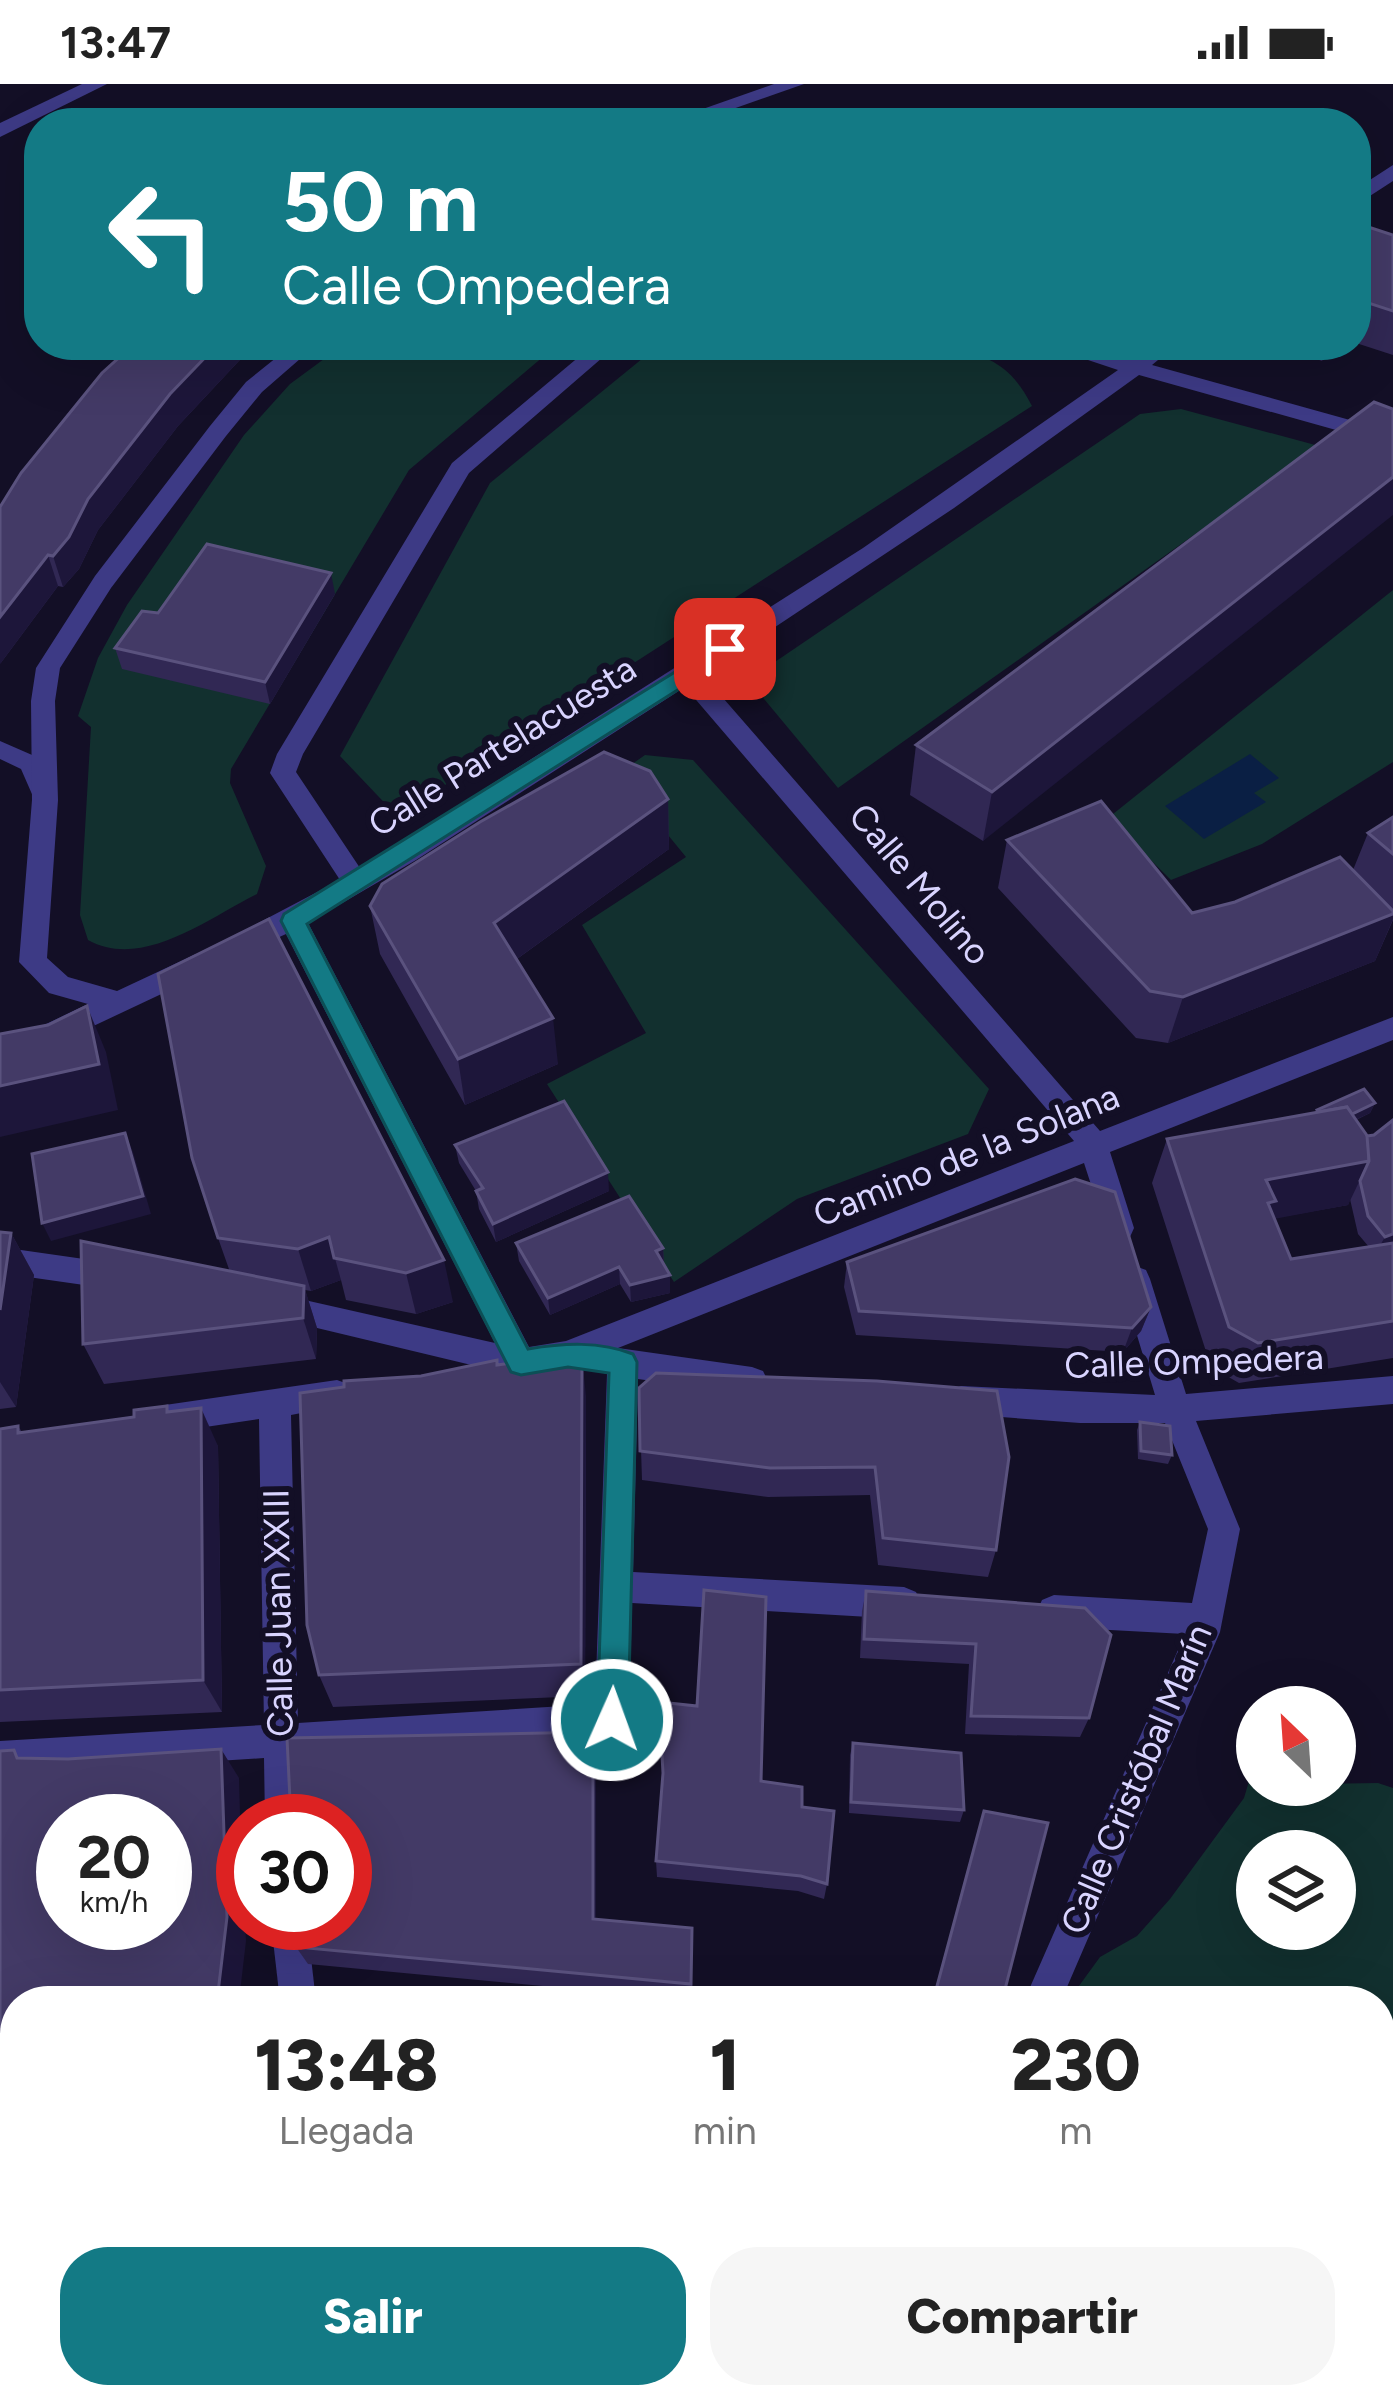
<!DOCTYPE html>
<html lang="es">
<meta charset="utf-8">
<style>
:root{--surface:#fff;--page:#f6f6f6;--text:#222;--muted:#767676;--accent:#137a85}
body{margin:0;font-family:Figtree,sans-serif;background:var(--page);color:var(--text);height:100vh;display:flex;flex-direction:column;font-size:45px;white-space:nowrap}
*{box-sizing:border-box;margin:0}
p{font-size:39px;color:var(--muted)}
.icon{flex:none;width:66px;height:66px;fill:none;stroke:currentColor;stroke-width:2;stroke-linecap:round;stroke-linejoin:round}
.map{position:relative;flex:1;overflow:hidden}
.side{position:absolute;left:0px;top:1902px;width:1395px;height:423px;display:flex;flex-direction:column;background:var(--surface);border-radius:48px 48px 0 0;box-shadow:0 12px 48px #0002}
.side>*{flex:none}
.top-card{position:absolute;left:24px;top:24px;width:1347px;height:252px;border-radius:48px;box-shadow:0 12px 48px #0002;background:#137a85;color:#fff;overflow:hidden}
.needle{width:78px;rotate:335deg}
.buttons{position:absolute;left:1236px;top:1602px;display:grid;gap:24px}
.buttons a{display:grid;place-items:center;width:120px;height:120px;border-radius:50%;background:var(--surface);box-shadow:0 12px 48px #0002;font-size:60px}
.speed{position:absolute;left:36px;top:1710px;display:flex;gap:24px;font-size:60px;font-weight:700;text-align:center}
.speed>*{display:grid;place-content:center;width:156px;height:156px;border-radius:50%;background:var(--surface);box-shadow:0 12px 48px #0002;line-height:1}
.speed small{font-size:30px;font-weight:400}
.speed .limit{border:18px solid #d22;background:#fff;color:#111}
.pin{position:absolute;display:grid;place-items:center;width:102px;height:102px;color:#fff;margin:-51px;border-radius:24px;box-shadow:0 6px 18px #0006}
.me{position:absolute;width:132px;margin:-66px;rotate:2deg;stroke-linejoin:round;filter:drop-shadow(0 0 9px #0008)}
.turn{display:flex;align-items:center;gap:42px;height:252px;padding:0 60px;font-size:54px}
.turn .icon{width:156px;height:156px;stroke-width:2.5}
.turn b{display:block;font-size:84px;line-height:102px}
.eta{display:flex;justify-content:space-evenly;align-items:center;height:204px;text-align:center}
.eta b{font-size:72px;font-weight:800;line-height:84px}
.action{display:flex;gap:24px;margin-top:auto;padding:24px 60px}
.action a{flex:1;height:138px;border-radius:48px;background:var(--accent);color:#fff;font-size:48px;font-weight:800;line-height:138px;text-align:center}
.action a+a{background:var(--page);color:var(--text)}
.status{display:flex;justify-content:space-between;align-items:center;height:84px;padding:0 60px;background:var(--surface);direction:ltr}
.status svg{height:33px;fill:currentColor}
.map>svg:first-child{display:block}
</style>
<div class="status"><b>13:47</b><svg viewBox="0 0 49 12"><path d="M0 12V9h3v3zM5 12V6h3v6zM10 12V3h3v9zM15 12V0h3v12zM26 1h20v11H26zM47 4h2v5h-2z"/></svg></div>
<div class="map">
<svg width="1393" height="2323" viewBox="0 0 1393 2323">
<rect width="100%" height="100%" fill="#130f26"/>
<g fill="#12302f" fill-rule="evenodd">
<path d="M1039,27L1031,39H785L881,28Z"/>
<path d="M343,261H557L409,386L231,685L230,699L266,782L257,810C207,835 142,886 88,856L80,831L91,643L78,632L98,574L127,521L244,351L290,300Z"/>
<path d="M659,261H947C991,274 1010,280 1032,322L397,732L340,672L490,399Z"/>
<path d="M1181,325L1319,362L838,704L760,610L766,584L1140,330Z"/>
<path d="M1393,506V678L1262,760L1171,796L1108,734Z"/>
<path d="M645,671L693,676L989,1005L968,1050L797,1115L674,1198L547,1000L646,949L582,841L686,773L645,723L605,699Z"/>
<path d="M1257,1670V1701L1378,1699L1393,1704V2323H968L972,2310H1380V1917H1068L1100,1873L1137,1852L1170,1815L1244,1714ZM1257,1767H1335V1845H1257Z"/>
<path d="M445,2310H715L710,2323H444Z"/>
</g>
<path fill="#0a1f44" d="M1250,670L1279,694L1254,709L1266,718L1204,755L1165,722Z"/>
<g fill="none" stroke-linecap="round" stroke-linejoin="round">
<path fill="#3d3a85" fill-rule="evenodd" d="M0,657L39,674L55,711L51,717H35L21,685L0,675Z"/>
<g fill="#3d3a85" fill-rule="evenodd">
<path d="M82,0H107L0,53V39Z"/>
<path d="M774,0H804L693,39H663Z"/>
<path d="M1393,81V97L1356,121V105Z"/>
<path d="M292,261H316L262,308L226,352L111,504L60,584L55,617L58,716L47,874L68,893L117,907L196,870L210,881L206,889L0,986V962L88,920L49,909L19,878L32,716L31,617L36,584L95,492L210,342L246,298Z"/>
<path d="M593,261H617L469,389L303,670L296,688L360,784L863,464L1118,286L1043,261H1079L1131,276L1151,261H1176L1152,281L1393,348V362L1139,291L954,424L703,591L1100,1047L1393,933V956L1110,1068L1134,1144L1130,1153L1119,1157L1108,1153L1084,1079L618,1264L752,1283L763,1287L768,1297L763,1307L752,1311L638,1295L633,1488L904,1503L916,1508L921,1519L916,1530L904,1535L632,1519L629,1636L624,1648L612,1653L299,1672L301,1737H265L264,1674L0,1691V1657L264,1641L259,1335L165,1349L154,1345L149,1335L154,1325L165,1321L337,1296L348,1300L353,1310L348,1320L291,1331L298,1639L595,1620L607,1290L593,1286L589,1276L502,1296L488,1285L267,1232L263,1223L267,1214L278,1210L495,1259L286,850L240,871L226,861L230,854L340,796L270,689L277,670L452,379ZM685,603L1074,1057L566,1257L529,1263L308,839L416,776Z"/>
<path d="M0,1163L119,1180L130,1184L134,1193L130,1202L119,1206L0,1189Z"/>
<path d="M1135,1182L1146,1186L1150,1195L1186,1310L1393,1292V1320L1196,1337L1240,1445L1220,1548L1061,1917H1024L1185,1550L1054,1543L1042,1538L1037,1527L1042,1516L1054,1511L1192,1519L1208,1445L1165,1339H1080L961,1330L950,1326L945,1316L950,1306L961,1302L1155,1311L1120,1195L1124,1186Z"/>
<path d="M271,1839H307L316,1917H280Z"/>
<path d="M216,2310H257L252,2323H211Z"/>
<path d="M913,2310H953L949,2323H909Z"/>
</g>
</g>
<g fill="#312854" fill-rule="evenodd">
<path d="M1356,139L1393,151V271L1356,259Z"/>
<path d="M133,261H251V264L178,342L98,446L79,485L63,503L58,502L0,580Z"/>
<path d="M1281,261H1333L1322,277L1291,266L1292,261L1290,264Z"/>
<path d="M1374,318L983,757L910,711L916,661Z"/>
<path d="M335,510L270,620L122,585L115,564L158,529Z"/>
<path d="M668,715L669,765L517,875L558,980L465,1021L380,870L370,822Z"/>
<path d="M1393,733V836L1375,877L1168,959L1136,954L998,804L1007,756L1192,829L1353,786L1368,749Z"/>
<path d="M158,890L453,1218L416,1230L346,1216L341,1196L311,1207L305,1206L317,1244L316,1275L104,1300L83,1260L230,1188L218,1154Z"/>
<path d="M1375,1019L1370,1029L1356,1036L1367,1052L1374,1051L1393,1036V1274L1239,1299L1211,1283L1152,1099L1167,1055L1316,1028L1317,1026ZM1350,1115L1358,1150L1369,1163L1291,1175L1275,1134L1348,1121Z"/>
<path d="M455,1061L609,1107L496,1158L479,1125L476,1107L459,1079Z"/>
<path d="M0,1148L11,1149L34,1191L16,1323L0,1325Z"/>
<path d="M516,1159L663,1164L664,1181L670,1209L631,1218L620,1200L550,1231L519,1177Z"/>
<path d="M847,1178L1151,1223L1141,1247L1123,1268L856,1251L844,1203Z"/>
<path d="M498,1281H544L586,1312L585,1612L333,1623L319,1591L421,1292Z"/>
<path d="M877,1297L996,1466L988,1493L878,1481L870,1411L768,1413L642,1396L639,1304Z"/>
<path d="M170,1327L218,1362L222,1628L0,1638V1345L18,1342L22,1348Z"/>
<path d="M1140,1338L1172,1371L1168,1380L1138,1375L1137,1346Z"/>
<path d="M866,1507L1085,1524L1089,1634L1080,1653L965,1650L969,1580L860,1574L862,1527Z"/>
<path d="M593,1648L596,1671V1835L692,1844V1916L308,1880L296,1863Z"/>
<path d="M853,1659L964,1726L960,1738L849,1729L850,1671Z"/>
<path d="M663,1690L761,1697L802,1723L827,1800L824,1815L798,1807L657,1793L656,1777Z"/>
<path d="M984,1727L1002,1917H932L980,1739Z"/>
</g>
<g fill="#1d163a">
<path d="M217,261H251V264L178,342L98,446L79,485L63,503L53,472L88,415L170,310Z"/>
<path d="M1326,261H1333L1322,277Z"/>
<path d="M1393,393V431L983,757L992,708Z"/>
<path d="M48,471L58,502L0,580V533Z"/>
<path d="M331,489L335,510L270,620L265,598Z"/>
<path d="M668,715L669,765L500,887L494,839Z"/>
<path d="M1393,830V835L1375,877L1168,959L1183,913Z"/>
<path d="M87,922L106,968L118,1026L0,1053V1002Z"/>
<path d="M553,934L558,980L465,1021L458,975Z"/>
<path d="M1375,1019L1370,1029L1320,1052L1324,1042Z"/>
<path d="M125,1049L133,1068L151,1130L51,1157L42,1139Z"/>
<path d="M1369,1077L1348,1121L1268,1136L1266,1096Z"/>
<path d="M608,1088L609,1107L496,1158L493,1140Z"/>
<path d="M11,1149L34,1191L16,1323L0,1298V1226Z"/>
<path d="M1393,1150V1164L1375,1170L1385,1153Z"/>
<path d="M329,1153L341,1196L311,1207L298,1165Z"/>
<path d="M663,1164L664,1181L656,1167Z"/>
<path d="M444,1176L453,1218L416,1230L406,1189Z"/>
<path d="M619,1183L620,1200L550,1231L548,1214Z"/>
<path d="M670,1191V1209L631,1218L630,1201Z"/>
<path d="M304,1202L317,1244L316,1275L303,1234Z"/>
<path d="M1151,1223L1141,1247L1123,1268L1132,1244Z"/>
<path d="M582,1273L586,1312L585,1612L581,1580Z"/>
<path d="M201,1324L218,1362L222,1628L203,1596Z"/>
<path d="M593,1648L596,1671V1853L593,1835Z"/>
<path d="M221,1665L239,1694L243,1839H245L246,1857L239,1917H217Z"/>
<path d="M160,2310H185L181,2323H156Z"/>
<path d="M433,2310H445L444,2323H432Z"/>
</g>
<g fill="#433a66" stroke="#5a527e" stroke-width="3" fill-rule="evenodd">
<path d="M1356,139L1393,151V227L1356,215Z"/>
<path d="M133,261H217L170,310L88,415L69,453L53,472L48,471L0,533V423L21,389L102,289Z"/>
<path d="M1374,318L1393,325V393L992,708L916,661Z"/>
<path d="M207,460L331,489L265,598L115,564L142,527L158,529Z"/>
<path d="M604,668L650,687L668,715L494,839L553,934L458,975L370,822L382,800L480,738Z"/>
<path d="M1101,717L1192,829L1235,818L1340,773L1393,827V830L1183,913L1150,907L1007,756Z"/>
<path d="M1393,733V770L1368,749Z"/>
<path d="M269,835L444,1176L406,1189L334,1174L329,1153L298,1165L218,1154L192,1074L158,890Z"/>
<path d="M87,922L99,980L0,1002V950L48,941Z"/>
<path d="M1364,1005L1375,1019L1352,1030L1347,1023L1318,1028L1317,1026Z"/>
<path d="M564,1017L608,1088L493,1140L476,1107L483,1104L455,1061Z"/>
<path d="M1347,1023L1368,1053L1369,1077L1266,1096L1276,1117L1268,1119L1291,1175L1393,1159V1237L1258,1259L1229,1243L1167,1055Z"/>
<path d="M1393,1036V1150L1385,1153L1368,1132L1360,1097L1369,1077L1367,1052L1374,1051Z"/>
<path d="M125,1049L143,1112L42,1139L32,1070Z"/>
<path d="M1075,1095L1115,1108L1151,1223L1132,1244L859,1227L847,1178Z"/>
<path d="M629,1112L663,1164L656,1167L670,1191L630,1201L619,1183L548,1214L516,1159Z"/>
<path d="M0,1148L11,1149L0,1226Z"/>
<path d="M81,1157L304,1202L303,1234L83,1260Z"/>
<path d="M582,1273L581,1580L319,1591L307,1541L300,1309L344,1303V1297L421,1292L497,1276V1281L543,1275L544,1281Z"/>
<path d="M656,1289L877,1297L997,1307L1009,1373L996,1466L883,1454L875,1383L770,1384L640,1367L639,1304Z"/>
<path d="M167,1322V1328L201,1324L203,1596L0,1606V1345L18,1342V1349L134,1333V1326Z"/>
<path d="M1140,1338L1170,1342L1172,1371L1141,1367Z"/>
<path d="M704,1506L766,1513L761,1697L802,1703V1723L834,1727L827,1800L801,1792L656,1777L663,1689L659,1618L697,1622Z"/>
<path d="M866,1507L1085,1524L1111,1551L1089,1634L971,1632L976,1560L864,1555Z"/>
<path d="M593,1648V1835L692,1844L691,1900L296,1863L295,1839H345V1737H291L287,1654Z"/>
<path d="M853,1659L961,1669L964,1726L851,1718Z"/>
<path d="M221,1665L227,1833L217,1917H15V2310H160L156,2323H0V1667L14,1666L17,1674L68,1675ZM63,1737H165V1839H63Z"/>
<path d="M984,1727L1048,1739L1002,1917H933Z"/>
<path d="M293,2310H433L432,2323H287Z"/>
<path d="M776,2310H916L912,2323H772Z"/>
</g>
<path fill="#137a85" stroke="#0c4f56" stroke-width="3" d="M725,557L736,565L733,571L307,840L528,1265C564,1259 599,1257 633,1270L637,1278L628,1636L623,1647L612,1651L601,1647L597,1636L609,1289L568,1283L521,1291L511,1288L281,837L284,830Z"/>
<g text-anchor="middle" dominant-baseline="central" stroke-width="12" stroke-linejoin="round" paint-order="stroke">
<g font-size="36" fill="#d9d4ff" stroke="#130f26">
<text transform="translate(502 662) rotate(-32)">Calle Partelacuesta</text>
<text transform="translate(920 800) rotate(50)">Calle Molino</text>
<text transform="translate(966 1071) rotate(-22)">Camino de la Solana</text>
<text transform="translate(1194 1277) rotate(-2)">Calle Ompedera</text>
<text transform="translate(278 1529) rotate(-91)">Calle Juan XXIII</text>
<text transform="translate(1136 1695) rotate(-67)">Calle Cristóbal Marín</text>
</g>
</g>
</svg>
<div class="buttons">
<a><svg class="needle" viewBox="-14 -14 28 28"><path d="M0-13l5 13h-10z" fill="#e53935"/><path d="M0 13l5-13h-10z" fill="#767676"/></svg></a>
<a><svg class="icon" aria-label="layers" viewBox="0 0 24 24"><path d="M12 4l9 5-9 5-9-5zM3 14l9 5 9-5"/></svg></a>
</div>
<div class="speed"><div>20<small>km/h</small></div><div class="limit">30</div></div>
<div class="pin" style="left:725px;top:565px;background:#d93025"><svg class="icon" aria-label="arrive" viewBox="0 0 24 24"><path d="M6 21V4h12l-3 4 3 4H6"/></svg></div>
<svg class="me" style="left:612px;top:1636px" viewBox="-20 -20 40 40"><circle r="17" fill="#137a85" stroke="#fff" stroke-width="3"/><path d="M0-11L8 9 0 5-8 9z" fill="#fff"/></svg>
<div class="top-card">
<div class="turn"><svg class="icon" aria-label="left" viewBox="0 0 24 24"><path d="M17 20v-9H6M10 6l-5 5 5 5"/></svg><div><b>50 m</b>Calle Ompedera</div></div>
</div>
<section class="side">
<div class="eta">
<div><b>13:48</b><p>Llegada</p></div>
<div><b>1</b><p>min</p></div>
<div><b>230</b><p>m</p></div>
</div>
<div class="action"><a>Salir</a><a>Compartir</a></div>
</section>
</div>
